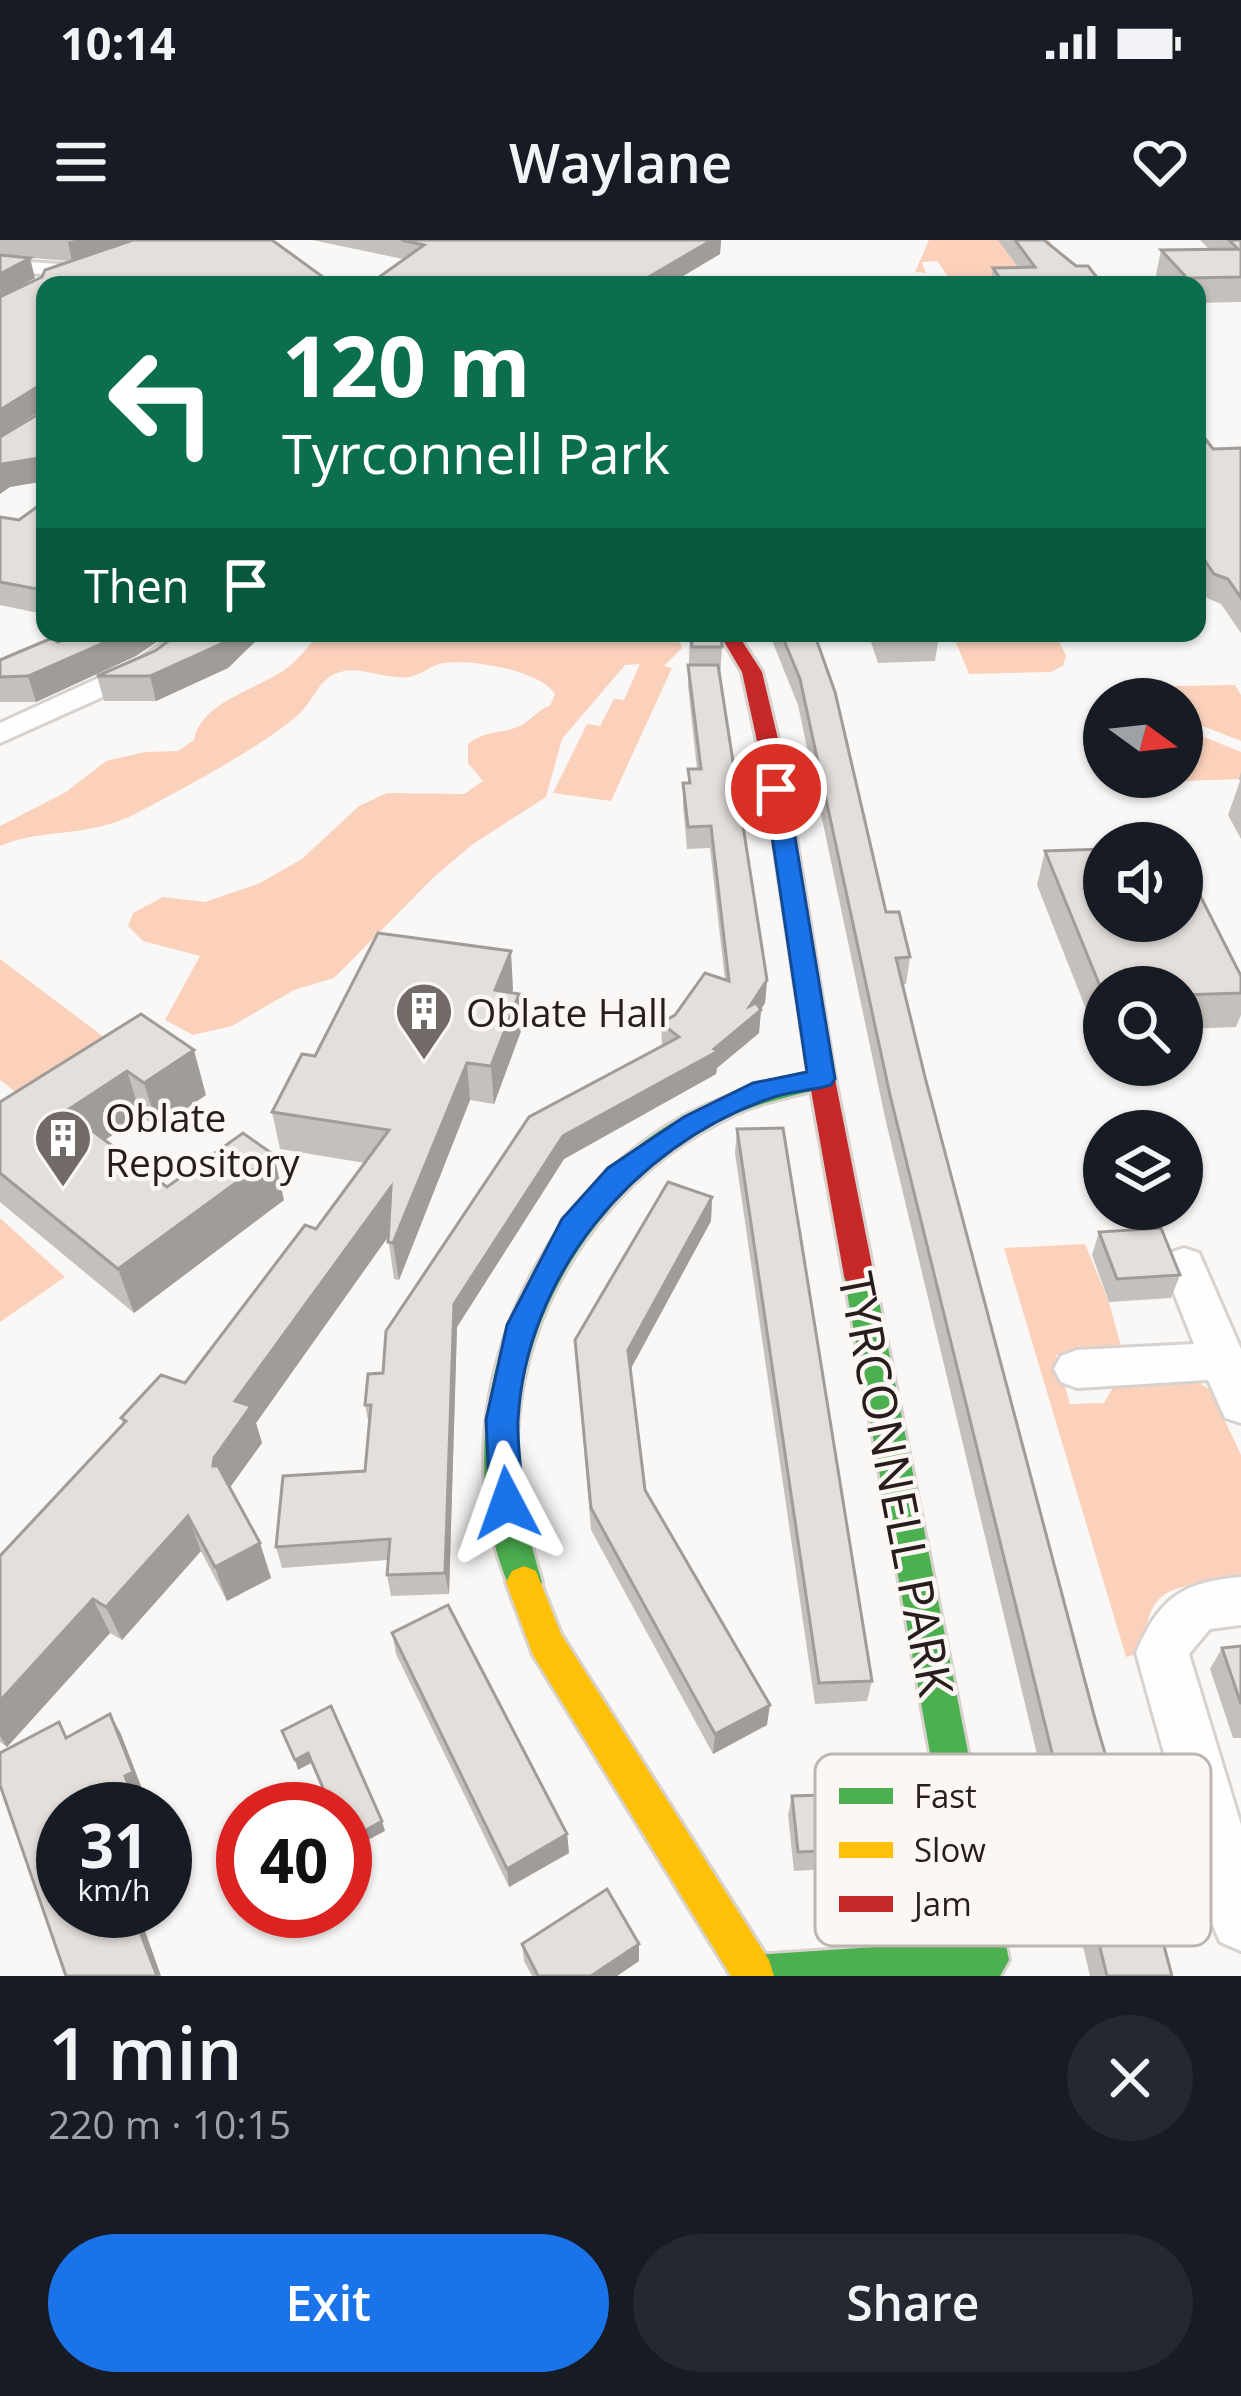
<!DOCTYPE html>
<meta charset="utf-8">
<style>
:root{--surface:#171b24;--page:#242831;--text:#f1f3f6;--muted:#9ea1a6;--accent:#1a73e8}
body{margin:0;font-family:"Open Sans",sans-serif;background:var(--page);color:var(--text);height:100vh;display:flex;flex-direction:column;font-size:45px;white-space:nowrap}
*{box-sizing:border-box;margin:0}
p{font-size:39px;color:var(--muted)}
.icon{flex:none;width:66px;height:66px;fill:none;stroke:currentColor;stroke-width:2;stroke-linecap:round;stroke-linejoin:round}
.map{position:relative;height:1736px;overflow:hidden}
.drawer{display:flex;flex-direction:column;background:var(--surface);flex:1}
.drawer>*{flex:none}
.guide{position:absolute;left:36px;top:36px;width:1170px;height:366px;border-radius:24px;box-shadow:0 3px 9px #0004;background:#0b6e4f;color:#fff;overflow:hidden}
.needle{width:78px;rotate:105deg}
.tools{position:absolute;left:1083px;top:438px;display:grid;gap:24px}
.tools a{display:grid;place-items:center;width:120px;height:120px;border-radius:50%;background:var(--surface);box-shadow:0 3px 9px #0004;font-size:60px}
.speed{position:absolute;left:36px;top:1542px;display:flex;gap:24px;font-size:60px;font-weight:700;text-align:center}
.speed>*{display:grid;place-content:center;width:156px;height:156px;border-radius:50%;background:var(--surface);box-shadow:0 3px 9px #0004;line-height:1}
.speed small{font-size:30px;font-weight:400}
.speed .limit{border:18px solid #d22;background:#fff;color:#111}
.pin{position:absolute;display:grid;place-items:center;width:102px;height:102px;color:#fff;margin:-51px;border:6px solid #fff;border-radius:50%;box-shadow:0 3px 12px #0007}
.me{position:absolute;width:132px;margin:-66px;rotate:356deg;stroke-linejoin:round;filter:drop-shadow(0 0 9px #0008)}
.turn{display:flex;align-items:center;gap:42px;height:252px;padding:0 48px;font-size:54px}
.turn .icon{width:156px;height:156px;stroke-width:2.5}
.turn b{display:block;font-size:84px;line-height:102px}
.then{display:flex;align-items:center;height:114px;padding:0 48px;background:#0003;gap:24px;font-size:45px}
.round{display:grid;place-items:center;flex:none;width:126px;height:126px;border-radius:63px;background:var(--page)}
.summary{display:flex;align-items:center;justify-content:space-between;height:204px;padding:0 48px}
h1{font-size:72px;font-weight:600;line-height:90px}
.primary-button{display:flex;gap:24px;margin-top:auto;padding:24px 48px}
.primary-button a{flex:1;height:138px;border-radius:72px;background:var(--accent);color:#fff;font-size:48px;font-weight:600;line-height:138px;text-align:center}
.primary-button a+a{background:var(--page);color:var(--text)}
.status{display:flex;justify-content:space-between;align-items:center;height:84px;padding:0 60px;background:var(--surface);direction:ltr}
.status svg{height:33px;fill:currentColor}
header{display:flex;justify-content:space-between;align-items:center;height:156px;padding:0 48px;background:var(--surface);font-size:54px;font-weight:600}
.map>svg:first-child{display:block}
</style>
<div class="status"><b>10:14</b><svg viewBox="0 0 49 12"><path d="M0 12V9h3v3zM5 12V6h3v6zM10 12V3h3v9zM15 12V0h3v12zM26 1h20v11H26zM47 4h2v5h-2z"/></svg></div>
<header><svg class="icon" aria-label="menu" viewBox="0 0 24 24"><path d="M4 6h16M4 12h16M4 18h16"/></svg>Waylane<svg class="icon" aria-label="heart" viewBox="0 0 24 24"><path d="M12 20l-8-8c-3-5 5-10 8-4 3-6 11-1 8 4z"/></svg></header>
<div class="map">
<svg width="1241" height="1736" viewBox="0 0 1241 1736">
<rect width="100%" height="100%" fill="#faf8f6"/>
<g fill="#fbd1bc">
<path d="M929,0H1049L1056,12L1028,40L952,42L937,21L922,22L926,33L915,32Z"/>
<path d="M320,393H676L682,408L664,426L672,428L611,561L553,553L587,484L600,486L614,459L624,460L640,424L625,425L562,499L546,557L473,604L435,636L334,738L294,750L232,786L193,795L165,780L200,716L143,701L128,686L133,673L163,657L205,662L260,643L302,619L359,566L387,553L464,554L483,541L468,523V504C485,489 507,495 525,483C535,476 538,470 550,466L555,454C540,430 471,419 443,423C432,425 421,435 409,437C384,441 352,420 328,438C317,446 310,464 299,474C264,506 177,552 133,575C86,598 42,588 0,606V586L66,552L106,521L145,512L178,511L194,500C201,459 266,448 293,423C303,414 311,402 320,393Z"/>
<path d="M952,393H1055L1066,416L1063,426L1051,432L969,434Z"/>
<path d="M1235,445L1241,455V501L1182,478V459H1156L1176,446Z"/>
<path d="M1182,488L1241,512V539L1182,541Z"/>
<path d="M0,719L133,819L44,874L0,840Z"/>
<path d="M0,978L65,1037L0,1082Z"/>
<path d="M1085,1004L1109,1062L1122,1110L1056,1115L1070,1164L1104,1163L1116,1142L1194,1139L1211,1151L1241,1215V1340C1181,1348 1145,1338 1145,1412L1126,1417L1004,1008Z"/>
</g>
<g fill="none" stroke-linecap="round" stroke-linejoin="round">
<defs>
<g id="street">
<path d="M0,20L73,25L82,31L73,37L0,30Z"/>
<path d="M178,393H210L158,432L0,503V483L138,420Z"/>
<path d="M1184,1008L1199,1013L1241,1109V1183L1225,1178L1208,1140L1077,1148L1061,1142L1054,1129L1061,1116L1077,1110L1194,1104L1163,1025L1169,1013Z"/>
<path d="M1241,1337V1385L1210,1389L1189,1414L1241,1585V1711L1220,1702L1211,1681L1136,1413C1159,1359 1181,1342 1241,1337Z"/>
</g>
<g id="fast">
<path d="M822,830L831,832L835,839L831,846C796,856 760,861 727,878C612,935 529,1052 518,1180C513,1235 526,1290 542,1342L536,1353L524,1358L512,1353C438,1190 519,979 667,886C715,856 768,842 822,830Z"/>
<path d="M859,1024L870,1028L874,1036L1009,1720L1000,1736H732L738,1721L753,1715L964,1701L844,1036L848,1028Z"/>
</g>
<path id="slow" d="M524,1326L536,1331L561,1394L769,1720L774,1736H731L533,1415L506,1342L512,1331Z"/>
<path id="jam" d="M719,393H737L762,432L784,524L835,839L874,1036L870,1044L859,1048L848,1044L844,1036L809,839L762,524L742,432Z"/>
</defs>
<use href="#street" stroke="#d8d2ce" stroke-width="6"/>
<use href="#fast" stroke="#d8d2ce" stroke-width="6"/>
<use href="#slow" stroke="#d8d2ce" stroke-width="6"/>
<use href="#jam" stroke="#d8d2ce" stroke-width="6"/>
<use href="#street" fill="#fefefe" fill-rule="evenodd"/>
<use href="#fast" fill="#4caf50" fill-rule="evenodd"/>
<use href="#slow" fill="#ffc107" fill-rule="evenodd"/>
<use href="#jam" fill="#c62828" fill-rule="evenodd"/>
</g>
<g fill="#c4c0bc">
<path d="M0,0H272L45,45V241L10,247L42,172V170L0,196L42,37L70,21L19,17L35,38L0,57Z"/>
<path d="M312,0H721L720,14L668,45H368L403,19Z"/>
<path d="M998,0H1044L1064,18L1103,45H990L993,28L1018,27Z"/>
<path d="M1200,0H1241V62L1197,63V45H1165L1156,35L1161,10L1209,9Z"/>
<path d="M1197,188L1213,209L1241,208V393L1221,364L1207,358L1197,343Z"/>
<path d="M0,277L19,280L43,374L0,365Z"/>
<path d="M179,393H264L228,428L156,461H104L97,436L155,411Z"/>
<path d="M690,393H721L722,407L720,439L767,740L765,763L761,769L759,793L717,828L716,834L564,919L457,1087L449,1354L391,1356L387,1335L388,1320L282,1328L276,1307L365,1231L369,1185L365,1165L383,1133L386,1091L662,806L661,783L725,740L710,608L687,609L683,565V543H688V529H697L688,446Z"/>
<path d="M752,393H814L886,672L910,717L906,744L903,745L925,837L1113,1541L1172,1736H1090L886,882L798,465L771,398L756,399Z"/>
<path d="M868,393H937L939,396L935,421L878,423Z"/>
<path d="M58,402L136,416L36,462H0V420Z"/>
<path d="M1241,532V599L1228,575L1240,541L1239,539Z"/>
<path d="M1045,611L1241,736V775L1236,787L1182,789V747H1104V792H1095L1037,645Z"/>
<path d="M513,749L512,753L521,791L494,864L470,860L399,1040L394,1039L388,997L256,1183L262,1203L230,1247L260,1303L271,1338L227,1361L201,1311L122,1400L110,1393L7,1507L0,1502V1316L123,1184L121,1178L185,1143L316,989L365,923L280,909L272,872L315,816Z"/>
<path d="M141,774L206,855L158,888L141,876L105,900L167,947L284,960L134,1073L0,962V862Z"/>
<path d="M737,889L872,1441L867,1461L815,1464L735,913Z"/>
<path d="M712,957L711,981L630,1129L645,1250L767,1485L713,1514L591,1290L575,1100Z"/>
<path d="M1099,992L1180,1035L1171,1058L1109,1062L1092,1015Z"/>
<path d="M392,1393L567,1594L569,1613L509,1647L396,1414Z"/>
<path d="M1241,1406V1498H1233L1210,1429L1222,1408Z"/>
<path d="M833,1554L889,1608L883,1626L794,1631L788,1575L792,1556L830,1567Z"/>
<path d="M522,1704L639,1721L617,1736H532L524,1721Z"/>
</g>
<g fill="#a09c99">
<path d="M75,0H137L72,21L68,2Z"/>
<path d="M712,0H721L720,14L668,45H635Z"/>
<path d="M30,18L35,38L0,57V34Z"/>
<path d="M37,147L43,169L0,196V170Z"/>
<path d="M45,217V241L10,247L0,254V227L3,224Z"/>
<path d="M45,343V372L43,374L37,349Z"/>
<path d="M126,393H170L136,416L36,462L28,436Z"/>
<path d="M233,393H264L228,428L156,461L150,436Z"/>
<path d="M511,711L513,749L498,788L495,750Z"/>
<path d="M767,740L765,763L759,772L761,770L759,793L717,828L716,834L564,919L457,1087L449,1354L445,1333L454,1064L563,896L714,809L750,766Z"/>
<path d="M519,754L521,791L494,864L491,826Z"/>
<path d="M194,810L206,855L158,888L144,843Z"/>
<path d="M467,823L470,860L399,1040L393,1003Z"/>
<path d="M127,831L141,876L82,915L66,871Z"/>
<path d="M274,915L284,960L134,1073L118,1029Z"/>
<path d="M391,947L397,984L256,1183L262,1203L226,1253L213,1226L214,1218L235,1161Z"/>
<path d="M712,957L711,981L628,1134V1110Z"/>
<path d="M188,1276L201,1311L122,1400L106,1367Z"/>
<path d="M260,1303L271,1338L227,1361L215,1327Z"/>
<path d="M93,1359L110,1393L7,1507L0,1496V1461Z"/>
<path d="M770,1465L767,1485L713,1514L715,1494Z"/>
<path d="M110,1474L121,1494L143,1551L136,1555L141,1569H138L125,1536Z"/>
<path d="M308,1513L311,1523L298,1530L295,1520Z"/>
<path d="M382,1581L385,1591L349,1610L346,1601Z"/>
<path d="M567,1594L569,1613L509,1647L507,1629Z"/>
<path d="M165,1629L174,1651L165,1656Z"/>
<path d="M132,1671H138L161,1736H157Z"/>
<path d="M639,1704V1721L617,1736H591Z"/>
</g>
<g fill="#e4dfdb" stroke="#a09c99" stroke-width="3">
<path d="M133,0H272L334,45H45V217L3,224L0,227V197L42,172L43,148L37,147L0,170V57L42,37L45,30Z"/>
<path d="M401,0H712L635,45H368L424,5Z"/>
<path d="M1015,0H1044L1076,26H1088L1103,45H1005L993,28L1035,27Z"/>
<path d="M1229,0H1241V37L1187,38L1161,10L1238,9Z"/>
<path d="M0,15L30,18L0,34Z"/>
<path d="M1197,188L1213,209L1241,208V358L1228,339L1214,334L1197,309Z"/>
<path d="M45,261V343L37,349L0,342V277L19,280Z"/>
<path d="M79,393H126L28,436L0,437V420L52,398L58,402Z"/>
<path d="M179,393H233L223,403L150,436H97L155,411Z"/>
<path d="M691,393H721L722,407H692Z"/>
<path d="M781,393H814L835,452L886,672H899L910,717L896,718L925,837L1095,1479L1113,1541L1120,1540L1172,1736H1107L890,855L800,439Z"/>
<path d="M880,393H937L939,396L882,398Z"/>
<path d="M688,425H718L767,740L750,766L756,763L761,770L714,809L718,811L563,896L454,1064L445,1333L387,1335L390,1299L276,1307L283,1236L365,1231L371,1165H365L368,1134L383,1133L386,1091L529,877L679,797L661,783L675,775L705,733L729,741L711,586L688,587L683,543H690L688,529H701Z"/>
<path d="M1104,609V681H1182V620L1241,736V753L1182,755V747H1104V756L1045,611Z"/>
<path d="M378,693L511,711L495,750L519,754L491,826L467,823L393,1003L388,1002L391,947L235,1161L251,1166L214,1218L213,1226H218L260,1303L215,1327L188,1276L106,1367L93,1359L0,1461V1316L126,1181L121,1178L161,1135L185,1143L305,985L316,989L389,890L272,872L302,814L315,816Z"/>
<path d="M141,774L194,810L144,843L127,831L66,871L167,947L243,893L274,915L118,1029L0,933V862Z"/>
<path d="M783,888L872,1441L819,1443L737,889Z"/>
<path d="M668,942L712,957L628,1110L645,1250L770,1465L715,1494L591,1268L575,1100Z"/>
<path d="M1161,988L1180,1035L1117,1039L1099,992Z"/>
<path d="M448,1365L567,1594L507,1629L392,1393Z"/>
<path d="M1241,1406V1464L1222,1408Z"/>
<path d="M331,1466L382,1581L346,1601L345,1569H332L308,1513L295,1520L282,1491Z"/>
<path d="M110,1474L133,1532L125,1536L138,1569H63V1671H132L157,1736H66L0,1545V1513L59,1482L66,1498Z"/>
<path d="M880,1552L889,1608L798,1612L792,1556L823,1555L836,1578L833,1554Z"/>
<path d="M607,1649L639,1704L591,1736H538L522,1704Z"/>
</g>
<path fill="#1a73e8" stroke="#114b97" stroke-width="3" d="M776,542L787,549L835,839L831,845C811,851 788,851 768,859C633,907 526,1035 518,1180C517,1207 522,1236 524,1263L519,1273L507,1278L495,1273L490,1263L486,1180L507,1085L562,979L608,928L684,877L753,843L807,832L765,549Z"/>
<defs>
<symbol id="building-pin" viewBox="-11 -11 22 30"><path d="M0 17L-7.5 6A9.5 9.5 0 1 1 7.5 6Z" fill="#716a66" stroke="#fcf7f4"/><path d="M-4-6H4V6H1V3H-1V6H-4ZM-2.5-4.3h1.7v1.8h-1.7ZM.8-4.3h1.7v1.8H.8ZM-2.5-1h1.7V.8h-1.7ZM.8-1h1.7V.8H.8Z" fill="#fff"/></symbol>
</defs>
<g fill-rule="evenodd">
<use href="#building-pin" x="391" y="738" width="66" height="90"/>
<use href="#building-pin" x="30" y="865" width="66" height="90"/>
</g>
<g text-anchor="middle" dominant-baseline="central" stroke-width="9" stroke-linejoin="round" paint-order="stroke">
<g font-size="39" fill="#271d19" stroke="#fcf7f4" text-anchor="start">
<text x="466" y="771">Oblate Hall</text>
<text x="105" y="876">Oblate<tspan x="105" dy="45">Repository</tspan></text>
</g>
<g font-size="48" fill="#271d19" stroke="#fcf7f4">
<text transform="translate(897 1244) rotate(79)">TYRCONNELL PARK</text>
</g>
</g>
<rect x="815" y="1514" width="396" height="192" rx="18" fill="#fcf7f4" stroke="#bcb6b2" stroke-width="3"/>
<rect x="839" y="1548" width="54" height="16" fill="#4caf50"/>
<rect x="839" y="1602" width="54" height="16" fill="#ffc107"/>
<rect x="839" y="1656" width="54" height="16" fill="#c62828"/>
<g font-size="33" fill="#271d19">
<text x="914" y="1568">Fast</text>
<text x="914" y="1622">Slow</text>
<text x="914" y="1676">Jam</text>
</g>
</svg>
<div class="tools">
<a><svg class="needle" viewBox="-14 -14 28 28"><path d="M0-13l5 13h-10z" fill="#e53935"/><path d="M0 13l5-13h-10z" fill="#9ea1a6"/></svg></a>
<a><svg class="icon" aria-label="sound" viewBox="0 0 24 24"><path d="M4 9h4l5-4v14l-5-4H4zM17 9q2 3 0 6"/></svg></a>
<a><svg class="icon" aria-label="search" viewBox="0 0 24 24"><circle cx="10" cy="10" r="6"/><path d="M15 15l6 6"/></svg></a>
<a><svg class="icon" aria-label="layers" viewBox="0 0 24 24"><path d="M12 4l9 5-9 5-9-5zM3 14l9 5 9-5"/></svg></a>
</div>
<div class="speed"><div>31<small>km/h</small></div><div class="limit">40</div></div>
<div class="pin" style="left:776px;top:549px;background:#d93025"><svg class="icon" aria-label="arrive" viewBox="0 0 24 24"><path d="M6 21V4h12l-3 4 3 4H6"/></svg></div>
<svg class="me" style="left:507px;top:1263px" viewBox="-20 -20 40 40"><path d="M0-17L14 15 0 8-14 15z" fill="#1a73e8" stroke="#fff" stroke-width="4"/></svg>
<div class="guide">
<div class="turn"><svg class="icon" aria-label="left" viewBox="0 0 24 24"><path d="M17 20v-9H6M10 6l-5 5 5 5"/></svg><div><b>120 m</b>Tyrconnell Park</div></div>
<div class="then">Then<svg class="icon" aria-label="arrive" viewBox="0 0 24 24"><path d="M6 21V4h12l-3 4 3 4H6"/></svg></div>
</div>
</div>
<section class="drawer">
<div class="summary"><div><h1>1 min</h1><p>220 m · 10:15</p></div><a class="round"><svg class="icon" aria-label="close" viewBox="0 0 24 24"><path d="M6 6l12 12M18 6L6 18"/></svg></a></div>
<div class="primary-button"><a>Exit</a><a>Share</a></div>
</section>
